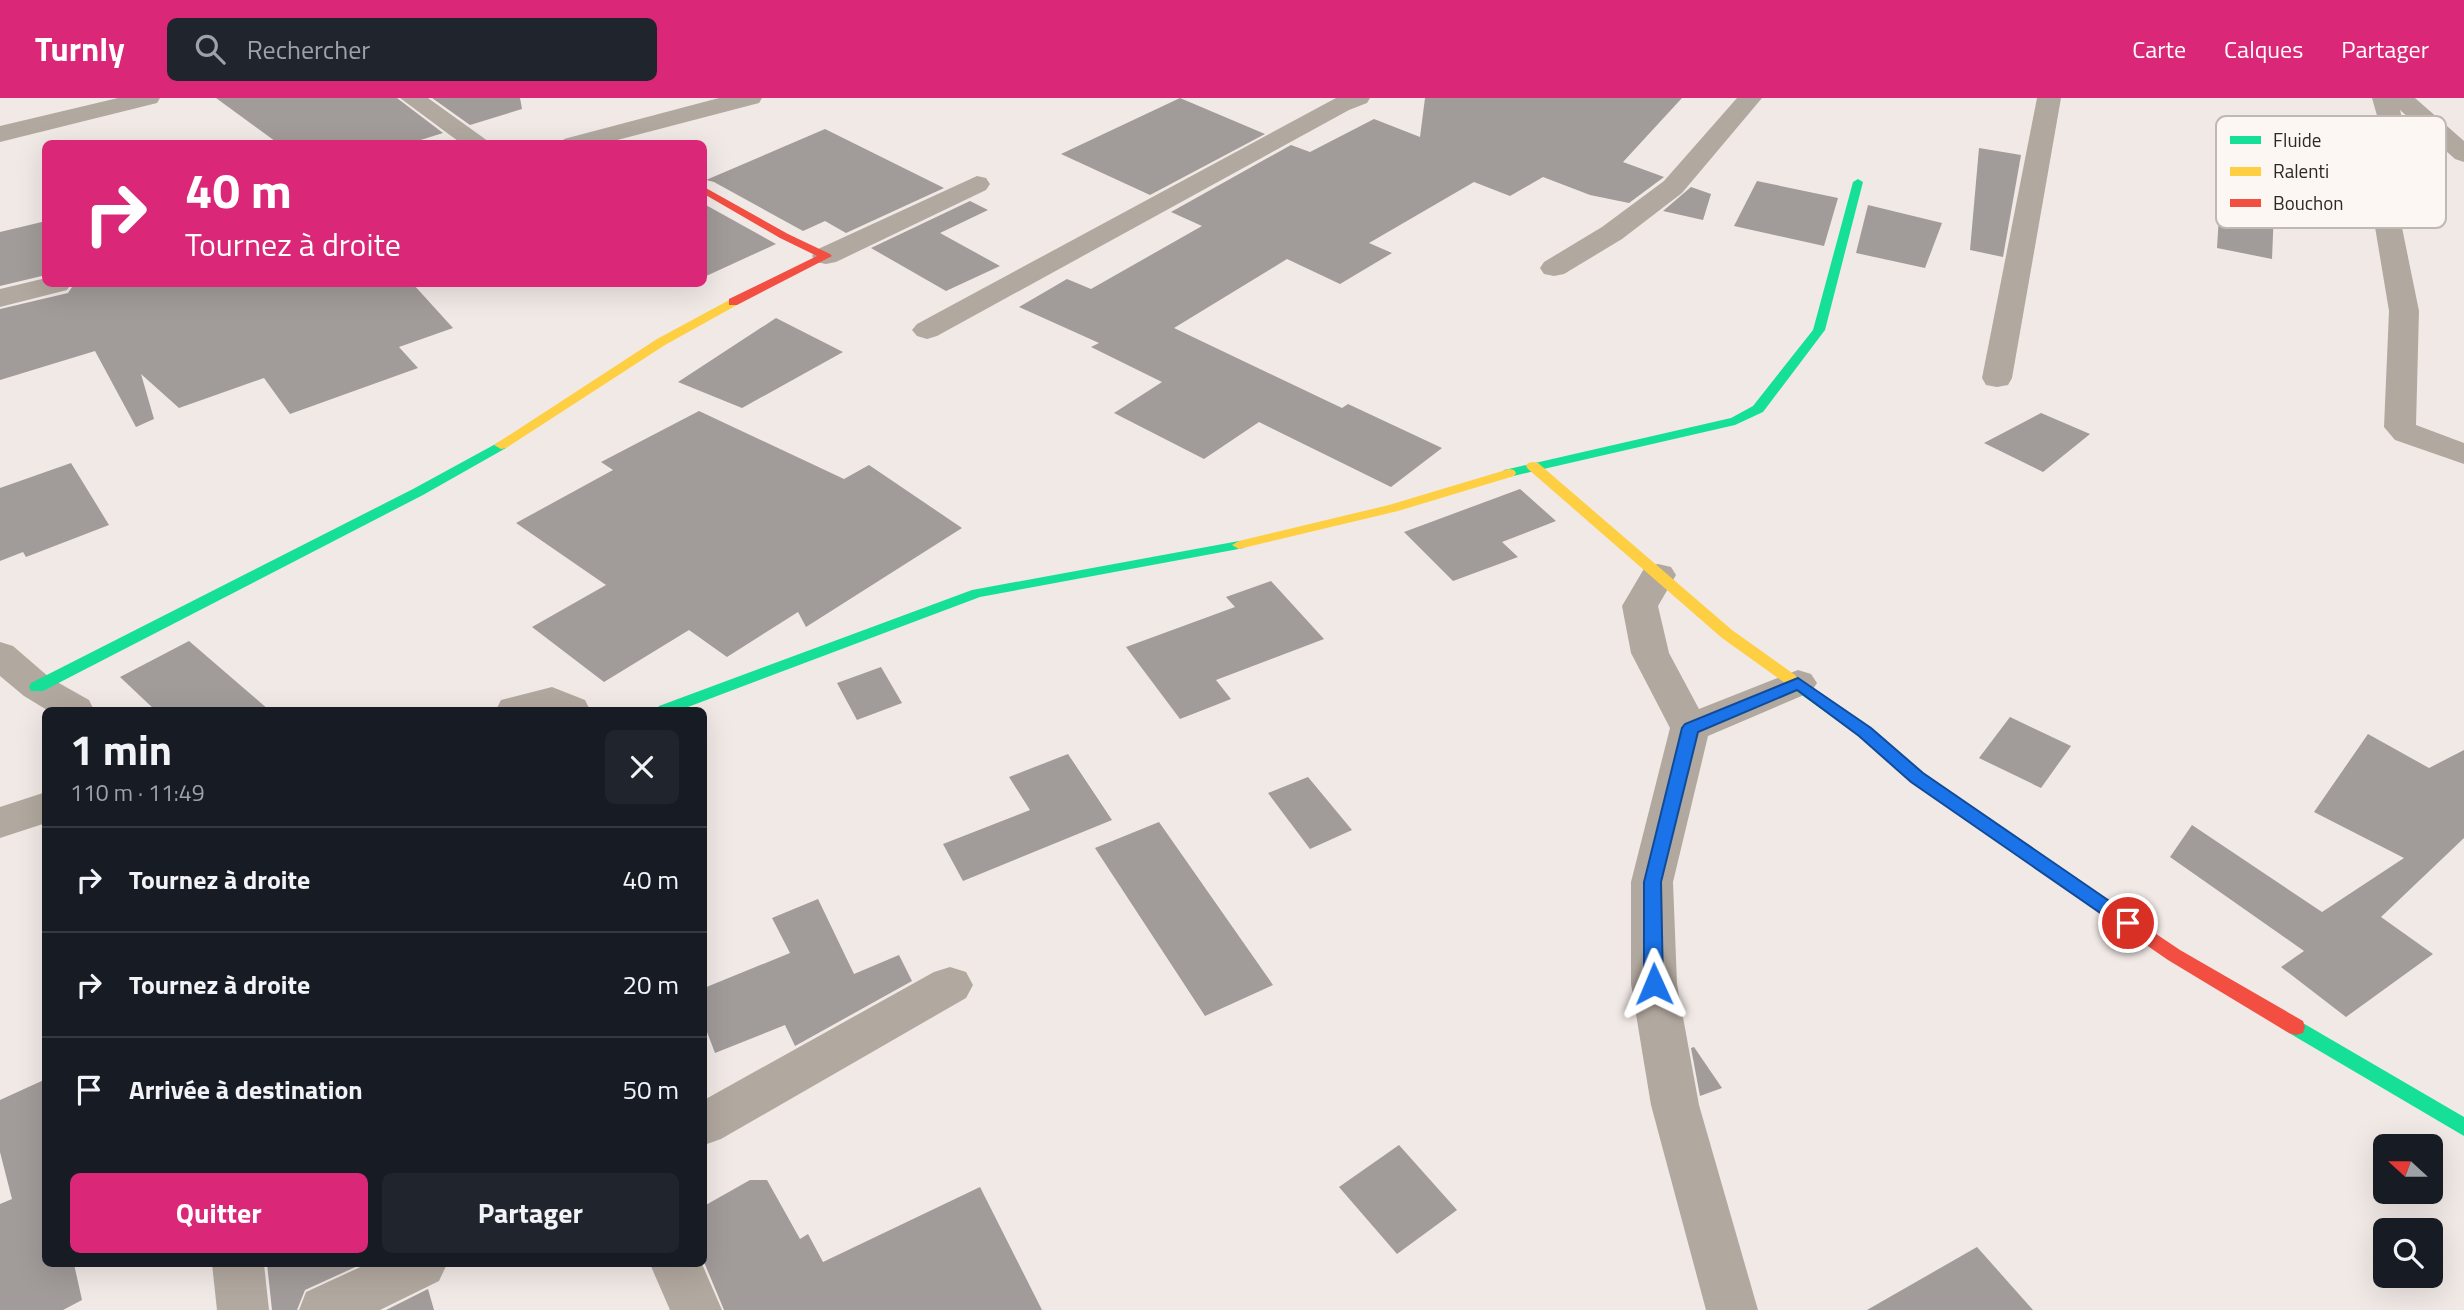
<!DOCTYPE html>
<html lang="fr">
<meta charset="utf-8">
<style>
:root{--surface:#171b24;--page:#20242c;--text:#f1f3f6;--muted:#9ea1a6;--line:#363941;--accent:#db2777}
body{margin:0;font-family:"Titillium Web",sans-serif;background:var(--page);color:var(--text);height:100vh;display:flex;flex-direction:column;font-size:26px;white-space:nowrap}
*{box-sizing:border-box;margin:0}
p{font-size:23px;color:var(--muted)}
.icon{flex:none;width:38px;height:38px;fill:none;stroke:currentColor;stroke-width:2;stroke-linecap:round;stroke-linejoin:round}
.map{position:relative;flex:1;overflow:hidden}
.drawer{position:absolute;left:42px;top:609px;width:665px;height:560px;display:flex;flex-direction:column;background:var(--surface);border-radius:10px;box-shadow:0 7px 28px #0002}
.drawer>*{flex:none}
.banner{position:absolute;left:42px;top:42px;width:665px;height:147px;border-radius:10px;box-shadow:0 7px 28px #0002;background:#db2777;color:#fff;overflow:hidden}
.needle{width:46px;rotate:291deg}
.controls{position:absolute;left:2373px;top:1036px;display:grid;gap:14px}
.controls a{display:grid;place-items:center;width:70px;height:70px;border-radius:10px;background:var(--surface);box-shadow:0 7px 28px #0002;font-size:35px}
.pin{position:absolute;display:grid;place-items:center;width:60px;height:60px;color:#fff;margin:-30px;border:4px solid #fff;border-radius:50%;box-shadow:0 2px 7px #0007}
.me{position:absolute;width:77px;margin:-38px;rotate:359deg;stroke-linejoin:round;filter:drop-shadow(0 0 5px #0008)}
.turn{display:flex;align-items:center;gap:24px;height:147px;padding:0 28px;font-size:32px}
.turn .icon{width:91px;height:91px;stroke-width:2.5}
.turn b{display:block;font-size:49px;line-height:60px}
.round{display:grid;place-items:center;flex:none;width:74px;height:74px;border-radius:10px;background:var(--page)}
.summary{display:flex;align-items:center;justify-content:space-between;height:119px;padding:0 28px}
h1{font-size:42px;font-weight:700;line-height:52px}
.cta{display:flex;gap:14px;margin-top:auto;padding:14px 28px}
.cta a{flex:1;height:80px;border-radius:10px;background:var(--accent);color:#fff;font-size:28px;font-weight:700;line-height:80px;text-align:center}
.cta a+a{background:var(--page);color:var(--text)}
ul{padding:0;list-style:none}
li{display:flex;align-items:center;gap:21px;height:105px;padding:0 28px;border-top:2px solid var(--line)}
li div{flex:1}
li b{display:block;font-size:26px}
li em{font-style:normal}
header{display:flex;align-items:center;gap:42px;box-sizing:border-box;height:98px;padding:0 35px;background:var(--accent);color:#fff}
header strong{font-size:33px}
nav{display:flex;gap:38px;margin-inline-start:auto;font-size:24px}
.search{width:490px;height:63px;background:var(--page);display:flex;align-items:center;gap:18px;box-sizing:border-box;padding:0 24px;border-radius:10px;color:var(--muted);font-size:26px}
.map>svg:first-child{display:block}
</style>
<header>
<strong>Turnly</strong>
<div class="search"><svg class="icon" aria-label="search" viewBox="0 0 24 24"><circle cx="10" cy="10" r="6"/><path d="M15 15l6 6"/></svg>Rechercher</div>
<nav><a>Carte</a><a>Calques</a><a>Partager</a></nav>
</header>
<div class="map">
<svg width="2464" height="1212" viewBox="0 0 2464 1212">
<rect width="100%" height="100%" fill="#f1e9e6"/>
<g fill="#a19b99">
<path d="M216,0H397L443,35L408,46H279Z"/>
<path d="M432,0H520L522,11L470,27Z"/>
<path d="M1180,0L1265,36L1150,97L1061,56Z"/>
<path d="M1425,0H1682L1623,64L1664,79L1629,105L1590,97L1543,79L1510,98L1474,84L1369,145L1392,155L1340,186L1287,161L1174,230L1342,310L1348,306L1442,350L1391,389L1259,324L1204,361L1114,315L1162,284L1091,249L1099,245L1019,209L1067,181L1091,191L1202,128L1171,114L1291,47L1310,54L1374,21L1420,39Z"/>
<path d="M825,31L944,90L846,135L825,123L803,133L714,84L706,82Z"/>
<path d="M1979,50L2021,57L2003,159L1970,152Z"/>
<path d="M1757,83L1838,100L1824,148L1734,128Z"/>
<path d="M1691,89L1711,96L1703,122L1663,113Z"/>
<path d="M2220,102L2274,112L2272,161L2217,150Z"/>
<path d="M970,103L988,112L940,135L1000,168L946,193L871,150Z"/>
<path d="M704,106L776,146L704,179Z"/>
<path d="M1868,107L1942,125L1925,170L1856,155Z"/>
<path d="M46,123V177L0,188V134Z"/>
<path d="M74,186H413L453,230L399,249L418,270L290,316L264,280L179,310L141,276L154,321L136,329L95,253L0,282V211L68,195Z"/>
<path d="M776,220L843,254L742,310L678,284Z"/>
<path d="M699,313L844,381L869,367L962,430L806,529L798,514L727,559L689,532L604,584L532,529L606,487L516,425L613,372L601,364Z"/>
<path d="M2041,315L2090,336L2043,374L1984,345Z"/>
<path d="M71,365L109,427L26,459L23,454L0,463V390Z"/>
<path d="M1520,391L1556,423L1502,444L1518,459L1453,483L1404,434Z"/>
<path d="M1271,483L1324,541L1216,582L1231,601L1180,621L1126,549L1235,509L1226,499Z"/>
<path d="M189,543L269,612H155L120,579Z"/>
<path d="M881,569L902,605L857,622L837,585Z"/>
<path d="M2010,619L2071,648L2041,690L1979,660Z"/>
<path d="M2368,636L2429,670L2464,652V740L2381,819L2433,856L2346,919L2281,869L2304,853L2170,759L2192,727L2322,814L2404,760L2314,714Z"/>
<path d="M1068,656L1112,722L963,783L943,746L1030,712L1009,679Z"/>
<path d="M1308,679L1352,732L1310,751L1268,695Z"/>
<path d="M1159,724L1273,887L1205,918L1095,750Z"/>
<path d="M818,801L854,876L899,857L912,883L795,948L785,927L715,955L704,926V890L790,855L772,820Z"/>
<path d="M1694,949L1722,990L1700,998L1691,950Z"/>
<path d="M46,981V1166H74L82,1202L63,1212H0V1106L12,1101L0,1054V1002Z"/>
<path d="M1399,1047L1457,1112L1397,1156L1339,1089Z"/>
<path d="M750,1082H767L800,1141L808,1136L823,1164L980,1089L1042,1212H724L704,1164V1108Z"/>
<path d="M1977,1149L2033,1212H1867Z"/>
<path d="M267,1166H266H362L305,1192L297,1212H272Z"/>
<path d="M428,1191L434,1212H386Z"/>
</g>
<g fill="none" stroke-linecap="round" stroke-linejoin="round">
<g fill="#b1a89f" fill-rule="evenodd">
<path d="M118,0H160L157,5L0,44V28Z"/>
<path d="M400,0H428L492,46H462Z"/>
<path d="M719,0H762L759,5L602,46H561L564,41Z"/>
<path d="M1336,0H1370L1367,5L1349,12L937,238L927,241L917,238L912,232L917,226Z"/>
<path d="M1737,0H1762L1682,95L1622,141L1564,176L1554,178L1544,176L1540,170L1544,164L1602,129L1664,83Z"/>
<path d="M2037,0H2061L2012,280L2008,287L1997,289L1986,287L1982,280Z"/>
<path d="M2372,0H2415L2464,43V64L2455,61L2400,12L2404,28L2397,55V105L2419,213L2416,327L2464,345V366L2395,342L2384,329L2389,213L2371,105V55L2380,28Z"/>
<path d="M977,78L986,80L990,86L986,92L836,164L826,166L816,164L812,158L816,152Z"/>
<path d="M46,180V186H71L67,192L0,209V191Z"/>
<path d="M1658,466L1671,469L1676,477L1658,508L1669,555L1699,611L1798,572L1811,576L1817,585L1811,594L1708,638L1673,784L1677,886L1699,1007L1758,1212H1706L1651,1007L1631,886V784L1670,630L1631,555L1622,508L1645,469Z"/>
<path d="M0,544L13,548L50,580L89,602L94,612H47L24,598L0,578Z"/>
<path d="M552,589L585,602L590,612H496L501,602Z"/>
<path d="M46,694V725L0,740V709Z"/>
<path d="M950,869L966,874L973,887L966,900L721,1041L704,1047V1002L934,874Z"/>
<path d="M212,1166H264L269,1212H217Z"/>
<path d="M367,1166H447L439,1183L380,1212H299L306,1194Z"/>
<path d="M650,1166H702L722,1212H670Z"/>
</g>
<g fill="#16e098" fill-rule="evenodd">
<path d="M1858,81L1863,84L1825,232L1763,314L1735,327L1509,379L1504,378L1502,375L1504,372L1731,320L1753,308L1813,232L1853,84Z"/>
<path d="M501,343L506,344V350L423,397L43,593H31L29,589L31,585L413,391Z"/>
<path d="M1239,443L1244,444L1246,447L1244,450L980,499L680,612H657L659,608L972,492Z"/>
<path d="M1790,576L1871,630L1923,675L2064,772L2067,777L2064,782H2052L1911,683L1859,638L1785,585L1782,581L1785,577Z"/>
<path d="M2296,921L2464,1019V1038L2289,935L2287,929L2289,923Z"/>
</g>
<g fill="#ffcf43" fill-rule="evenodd">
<path d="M733,200L739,204L737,207L665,247L506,350L501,351L494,347L657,241Z"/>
<path d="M1533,364L1538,365L1732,532L1795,577L1798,581L1795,585H1785L1722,540L1528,371L1526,368L1528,365Z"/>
<path d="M1509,371L1514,372L1516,375L1514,378L1398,413L1239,451L1232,447L1239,443L1389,407Z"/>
</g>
<g fill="#f24e42" fill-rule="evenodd">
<path d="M704,89L788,136L830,156L832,158L737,207H729V201L817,158L780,140L704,96Z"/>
<path d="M2058,770L2180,852L2303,923L2305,929L2303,935L2296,937L2289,935L2168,862L2052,782L2049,777L2052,772Z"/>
</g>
</g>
<path fill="#1a73e8" stroke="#114b97" stroke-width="2" d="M1798,580L1871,630L1923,675L2134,820L2137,825L2134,830H2122L1911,684L1859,638L1797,592L1698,634L1661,784L1663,886L1660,892L1654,894L1647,892L1644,886V784L1682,630L1685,626Z"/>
<rect x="2216" y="18" width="230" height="112" rx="10" fill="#fdf7f4" stroke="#bfb9b6" stroke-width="2"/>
<rect x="2230" y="38" width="31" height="8" fill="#16e098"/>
<rect x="2230" y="69" width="31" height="9" fill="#ffcf43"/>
<rect x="2230" y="101" width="31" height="8" fill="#f24e42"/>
<g font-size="19" fill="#2e2927">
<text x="2273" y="49">Fluide</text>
<text x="2273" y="80">Ralenti</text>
<text x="2273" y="112">Bouchon</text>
</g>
</svg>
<div class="controls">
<a><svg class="needle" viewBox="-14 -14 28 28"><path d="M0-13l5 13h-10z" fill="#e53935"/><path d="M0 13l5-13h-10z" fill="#9ea1a6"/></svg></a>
<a><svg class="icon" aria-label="search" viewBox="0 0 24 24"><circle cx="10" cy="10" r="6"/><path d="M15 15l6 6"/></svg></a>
</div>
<div class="pin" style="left:2128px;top:825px;background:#d93025"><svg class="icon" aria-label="arrive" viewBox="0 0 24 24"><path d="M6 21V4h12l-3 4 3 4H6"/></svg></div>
<svg class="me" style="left:1654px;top:886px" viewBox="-20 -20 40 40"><path d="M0-17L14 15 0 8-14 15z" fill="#1a73e8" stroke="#fff" stroke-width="4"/></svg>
<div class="banner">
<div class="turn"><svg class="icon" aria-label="right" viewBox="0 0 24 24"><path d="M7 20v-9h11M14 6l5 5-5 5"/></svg><div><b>40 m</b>Tournez à droite</div></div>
</div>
<section class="drawer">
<div class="summary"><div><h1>1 min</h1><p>110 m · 11:49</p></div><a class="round"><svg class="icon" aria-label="close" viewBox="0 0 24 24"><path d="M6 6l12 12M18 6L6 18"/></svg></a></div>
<ul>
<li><svg class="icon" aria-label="right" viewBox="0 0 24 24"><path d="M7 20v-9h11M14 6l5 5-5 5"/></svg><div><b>Tournez à droite</b></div><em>40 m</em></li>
<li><svg class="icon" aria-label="right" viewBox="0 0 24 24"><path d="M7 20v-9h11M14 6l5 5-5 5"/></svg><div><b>Tournez à droite</b></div><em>20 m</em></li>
<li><svg class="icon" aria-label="arrive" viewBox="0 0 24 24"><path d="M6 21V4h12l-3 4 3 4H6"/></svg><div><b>Arrivée à destination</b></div><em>50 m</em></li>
</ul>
<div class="cta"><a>Quitter</a><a>Partager</a></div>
</section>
</div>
